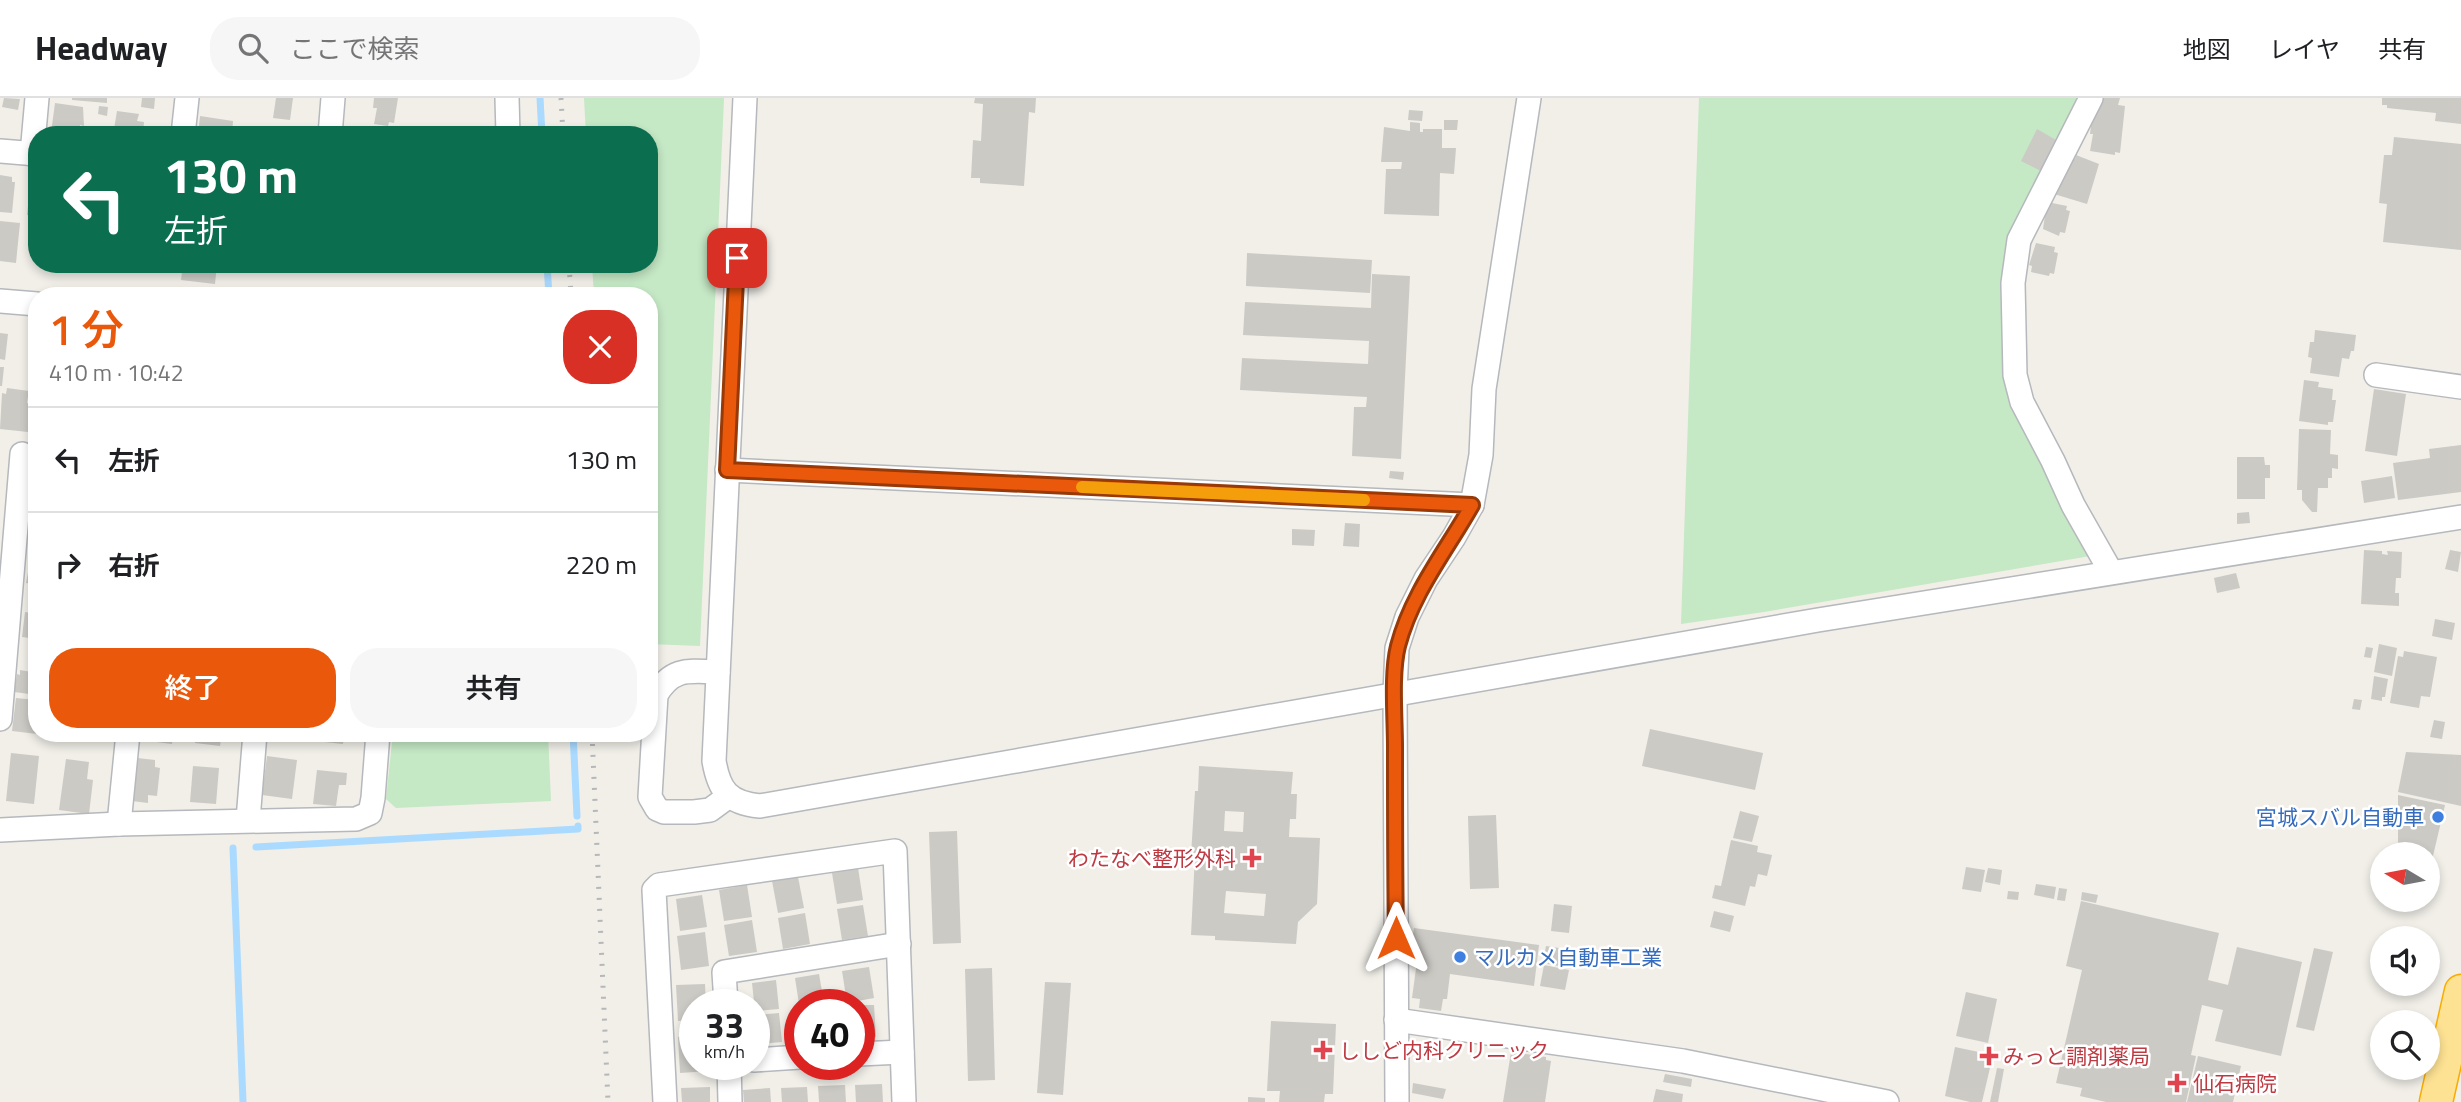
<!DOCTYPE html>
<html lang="ja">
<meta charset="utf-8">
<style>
:root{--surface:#fff;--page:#f6f6f6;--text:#202124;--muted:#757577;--line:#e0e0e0;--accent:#ea580c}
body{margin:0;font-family:"Titillium Web","Noto Sans JP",sans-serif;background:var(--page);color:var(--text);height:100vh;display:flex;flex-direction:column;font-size:26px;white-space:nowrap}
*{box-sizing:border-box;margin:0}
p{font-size:23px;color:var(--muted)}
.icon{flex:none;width:38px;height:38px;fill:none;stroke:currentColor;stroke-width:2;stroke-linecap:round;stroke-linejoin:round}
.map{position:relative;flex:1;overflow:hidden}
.sheet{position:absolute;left:28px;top:189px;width:630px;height:455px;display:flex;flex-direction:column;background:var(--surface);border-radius:28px;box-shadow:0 4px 10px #0003}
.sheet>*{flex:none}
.hud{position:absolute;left:28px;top:28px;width:630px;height:147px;border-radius:28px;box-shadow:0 4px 10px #0003;background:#0b6e4f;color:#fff;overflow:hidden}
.needle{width:46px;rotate:280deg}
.tools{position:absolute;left:2370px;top:744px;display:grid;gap:14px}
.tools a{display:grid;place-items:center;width:70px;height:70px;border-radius:50%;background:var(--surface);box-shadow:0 4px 10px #0003;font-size:35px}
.speed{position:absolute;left:679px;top:891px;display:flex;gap:14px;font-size:35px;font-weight:700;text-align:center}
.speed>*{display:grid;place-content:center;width:91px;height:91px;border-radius:50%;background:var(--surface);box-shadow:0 4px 10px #0003;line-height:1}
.speed small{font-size:18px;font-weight:400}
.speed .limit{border:10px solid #d22;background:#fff;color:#111}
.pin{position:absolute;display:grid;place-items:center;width:60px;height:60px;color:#fff;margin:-30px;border-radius:14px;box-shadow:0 4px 10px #0006}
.me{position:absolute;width:77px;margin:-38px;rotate:0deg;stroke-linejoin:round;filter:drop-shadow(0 0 5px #0008)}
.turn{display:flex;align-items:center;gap:24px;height:147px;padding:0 21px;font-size:32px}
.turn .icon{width:91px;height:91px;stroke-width:2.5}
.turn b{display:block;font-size:49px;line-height:60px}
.round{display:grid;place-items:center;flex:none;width:74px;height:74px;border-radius:28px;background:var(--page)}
.summary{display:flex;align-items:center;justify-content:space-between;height:119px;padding:0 21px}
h1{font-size:42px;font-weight:600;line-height:52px;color:var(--accent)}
.button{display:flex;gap:14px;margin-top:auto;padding:14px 21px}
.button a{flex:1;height:80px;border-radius:28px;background:var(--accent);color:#fff;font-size:28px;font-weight:600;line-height:80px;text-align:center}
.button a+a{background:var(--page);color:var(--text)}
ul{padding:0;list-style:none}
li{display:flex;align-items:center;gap:21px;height:105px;padding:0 21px;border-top:2px solid var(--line)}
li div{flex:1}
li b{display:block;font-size:26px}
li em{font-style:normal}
header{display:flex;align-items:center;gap:42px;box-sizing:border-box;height:98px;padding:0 35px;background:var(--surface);border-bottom:2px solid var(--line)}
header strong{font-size:33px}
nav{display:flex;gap:38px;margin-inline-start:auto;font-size:24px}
.search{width:490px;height:63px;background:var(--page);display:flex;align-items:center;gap:18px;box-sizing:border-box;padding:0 24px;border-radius:28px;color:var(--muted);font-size:26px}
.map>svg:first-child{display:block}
</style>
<header>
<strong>Headway</strong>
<div class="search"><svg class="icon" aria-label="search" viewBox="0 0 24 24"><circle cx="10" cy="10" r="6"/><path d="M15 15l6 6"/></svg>ここで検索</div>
<nav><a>地図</a><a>レイヤ</a><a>共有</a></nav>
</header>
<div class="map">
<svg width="2461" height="1004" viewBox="0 0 2461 1004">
<rect width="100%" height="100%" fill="#f1efe8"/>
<g fill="#c5e8c5">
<path d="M584,0H724L700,548L649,546V198H594L592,166H649V37H586Z"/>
<path d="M1699,0H2086L2012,142L2009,277L2096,457L1764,514L1681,526Z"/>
<path d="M393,635H548L551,703L396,710L386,701Z"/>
</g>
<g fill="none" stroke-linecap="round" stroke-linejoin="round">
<g stroke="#aadaff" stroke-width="7">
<path d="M540,0L542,37"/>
<path d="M547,166L549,198"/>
<path d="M573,635L577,718"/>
<path d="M256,749L578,731V728"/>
<path d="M233,750L243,1004"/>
</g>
</g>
<g fill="#cccac5" fill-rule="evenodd">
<path d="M4,0L20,1L18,12L2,9Z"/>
<path d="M72,0H107V5L72,2Z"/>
<path d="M142,0H155L154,11L141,9Z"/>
<path d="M276,0H293L290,22L273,20Z"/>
<path d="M374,0H398L394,25L389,24L388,28L374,26L377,10H373Z"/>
<path d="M975,0H1036L1035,15L1029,14L1024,88L980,85V80H971L973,42L981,43L983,6L974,5Z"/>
<path d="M2100,0H2120L2118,7L2125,8L2120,55L2115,54V57L2090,53L2093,36H2090L2091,28L2088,26L2089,18L2095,19Z"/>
<path d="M2382,0H2461V26L2435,23L2436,15L2387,10V7H2382Z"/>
<path d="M55,5L83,9L84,28L80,27L79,37L51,35Z"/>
<path d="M99,8L108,9L107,18L98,16Z"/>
<path d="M1409,12L1423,13L1422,23L1408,22Z"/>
<path d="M117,13L139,16L137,23L144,24L143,37H113Z"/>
<path d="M200,18L233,23L232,37H198Z"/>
<path d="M1444,22H1458L1457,32H1444Z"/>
<path d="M1410,24L1420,25V34H1423V31H1442V50H1456L1454,76L1440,75L1439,118L1384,116L1386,71H1401L1402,64H1381L1384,29L1410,33Z"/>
<path d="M264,28L298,32V37H263Z"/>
<path d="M361,30L393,34V37H361Z"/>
<path d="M2037,31L2056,42L2041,73L2021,63Z"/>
<path d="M2394,39L2461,46V152L2383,144L2387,106L2379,105L2384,57H2392Z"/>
<path d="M2076,57L2099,66L2087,106L2054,96L2069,59L2075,61Z"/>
<path d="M0,77L12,79V84H15L12,115L0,114Z"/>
<path d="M31,81L37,82V118L27,117Z"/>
<path d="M2047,104L2067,108L2066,112L2070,113L2065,135L2060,134L2059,138L2043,131Z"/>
<path d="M0,123L20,125L16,165L0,163Z"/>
<path d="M2036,145L2055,149L2054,154L2058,155L2054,176L2050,175L2049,178L2031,174L2032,168L2029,167Z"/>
<path d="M1247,155L1372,162L1370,195L1246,188Z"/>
<path d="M183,166H217L215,186L181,182Z"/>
<path d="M1372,176L1410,178L1401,361L1352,358L1354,309H1366L1367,299L1240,292L1242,260L1368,266L1369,243L1243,237L1245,204L1371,210Z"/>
<path d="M2315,232L2356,237L2354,253H2351L2349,261L2342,260L2339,279L2310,275L2312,260L2308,259L2310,244H2314Z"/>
<path d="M0,235L8,236L5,262L0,261Z"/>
<path d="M0,269H4L2,288H0Z"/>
<path d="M2304,282L2319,284L2318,289L2333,291L2332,302H2336L2333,324H2328V327L2299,323Z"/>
<path d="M7,290L29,293L27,305L32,306L28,334L0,331L2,295L6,296Z"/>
<path d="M2374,291L2406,296L2397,358L2365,353Z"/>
<path d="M2299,331L2331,332L2330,356L2338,357V371L2332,370V380H2328V390H2318L2317,414H2312L2302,402V392H2297Z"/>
<path d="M2461,347V394L2398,402L2393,365L2430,360L2429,351Z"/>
<path d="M2237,359H2264L2265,367H2270V380H2265V401H2237Z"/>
<path d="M1390,373L1404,374L1403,382L1389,380Z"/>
<path d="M2392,378L2395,400L2364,405L2361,383Z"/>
<path d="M29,401L37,402V421L27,420Z"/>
<path d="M2249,414L2250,425L2237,426V415Z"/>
<path d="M1345,425L1360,426L1359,449L1343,448Z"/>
<path d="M1292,431L1315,432L1314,448L1292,447Z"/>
<path d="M35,438H37V487L26,485Z"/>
<path d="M2364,452L2382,453V456L2388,457L2387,453L2402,454L2401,480H2396L2395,495H2399V508L2361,506Z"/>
<path d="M2450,452L2461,454L2458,474L2445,471Z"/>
<path d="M2236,475L2240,490L2217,495L2214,480Z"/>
<path d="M25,514L37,516V541L22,539Z"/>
<path d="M2435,521L2455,525L2452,542L2432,538Z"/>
<path d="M2379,546L2397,550L2392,578L2374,574Z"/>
<path d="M2366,549L2373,550L2371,560L2364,559Z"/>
<path d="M2404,553L2437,559L2430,599L2421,598L2419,610L2390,605L2398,558L2403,559Z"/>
<path d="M33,570H37V597L14,594L17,576L20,577V572L32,574Z"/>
<path d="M2374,578L2388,581L2385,599H2382V603L2371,601Z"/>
<path d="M16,600L37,602V636L12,633Z"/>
<path d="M2354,601L2362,602L2360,612L2352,611Z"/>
<path d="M2434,622L2445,624L2442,641L2430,639Z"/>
<path d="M1650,631L1763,655L1755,692L1642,668Z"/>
<path d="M150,635H173L172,646L149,643Z"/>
<path d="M196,635H222L220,648L195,645Z"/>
<path d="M316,635H344L343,646L316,643Z"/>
<path d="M2406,654L2461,657V708L2398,694Z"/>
<path d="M11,655L39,658L34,706L6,703Z"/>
<path d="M267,658L297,662L292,701L262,697Z"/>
<path d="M137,660L155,662V669L160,670L157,698L148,697V705L132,703Z"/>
<path d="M66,661L89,664L87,681L93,682L89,716L59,712Z"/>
<path d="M193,668L219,670L216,706L190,704Z"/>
<path d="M1199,668L1293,674L1291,696H1297L1296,721H1290L1289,739L1320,740L1317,806L1298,824L1296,846L1215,842V838L1191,837L1195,757H1191L1195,693H1198ZM1225,713L1244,714L1243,734L1224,733ZM1226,793L1266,796L1264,818L1224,815Z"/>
<path d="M317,672L347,675L346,687H339L336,708L313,706Z"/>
<path d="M2398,697L2445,707L2428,779L2427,756H2398Z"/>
<path d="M1740,713L1759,718L1752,744L1733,740Z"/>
<path d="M1496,717L1499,790L1470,791L1468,718Z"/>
<path d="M957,733L961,845L933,846L929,734Z"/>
<path d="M1731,742L1758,748L1757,754L1772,757L1767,778L1758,776L1755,789L1750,788L1745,808L1712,800L1715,787L1721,788Z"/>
<path d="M1966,769L1985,772L1981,794L1962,791Z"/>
<path d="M858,770L863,802L837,806L832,775Z"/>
<path d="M1988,770L2002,772L2000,787L1985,784Z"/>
<path d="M798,779L804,810L778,815L772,783Z"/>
<path d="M2036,786L2056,789L2054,801L2034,797Z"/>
<path d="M747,787L752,819L724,823L719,792Z"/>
<path d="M2059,790L2067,791L2065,803L2057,802Z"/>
<path d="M2008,793L2019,794L2018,802L2007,801Z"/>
<path d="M2082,794L2098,797L2096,805L2081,802Z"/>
<path d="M702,797L707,829L680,833L676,801Z"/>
<path d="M2081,803L2219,835L2208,882L2228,887L2237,849L2302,864L2281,958L2215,943L2223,912L2202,907L2191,957L2196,958L2186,1004H2106L2080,998L2082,990L2056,985L2082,872L2066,868Z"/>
<path d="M1554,806L1572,808L1569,835L1551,833Z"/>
<path d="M863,807L868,838L842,842L837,811Z"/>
<path d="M1714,813L1734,818L1730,834L1710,829Z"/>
<path d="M805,815L810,846L783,851L778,820Z"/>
<path d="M752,822L757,854L729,858L724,827Z"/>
<path d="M1414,830L1539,847L1534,888L1450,876L1447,901H1443L1441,913L1419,910L1420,901L1412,900L1417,863L1409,862Z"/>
<path d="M705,834L709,868L681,872L677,838Z"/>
<path d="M1546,848L1572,852L1569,870L1543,865Z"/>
<path d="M2314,850L2333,854L2314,933L2296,929Z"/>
<path d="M1544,867L1569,872L1565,892L1540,888Z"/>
<path d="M869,869L874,900L847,905L842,873Z"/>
<path d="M992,870L995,982L968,983L965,871Z"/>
<path d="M819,876L824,905L799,906L795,880Z"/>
<path d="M776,882L779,911L755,913L752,885Z"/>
<path d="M1045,884L1071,885L1063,997L1037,995Z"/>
<path d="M705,886L706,906H695V922L678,923L676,887Z"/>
<path d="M1966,894L1997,901L1988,945L1956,938Z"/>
<path d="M859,907H874L876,939L859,940Z"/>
<path d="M779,915L782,944L758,946L755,917Z"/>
<path d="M1271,923L1336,926L1333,996H1325L1324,1004H1279L1280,993H1267Z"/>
<path d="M695,938V966H709V973L680,975L678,939Z"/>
<path d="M1955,949L1993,957L1982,1004H1970L1945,998Z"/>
<path d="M1511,954L1546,959V962L1551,963L1545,1004H1503Z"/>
<path d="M2198,958L2241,968L2233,1004H2187Z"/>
<path d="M1997,970L2004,971L1998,1004H1990Z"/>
<path d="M1665,976L1692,981L1691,989L1663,984Z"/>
<path d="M1413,985L1446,991L1443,1001L1412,995Z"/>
<path d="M882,986L883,1004H856L855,987Z"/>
<path d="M845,987L846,1004H819L818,988Z"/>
<path d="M710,989V1004H682L681,990Z"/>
<path d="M807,989L808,1004H782L781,990Z"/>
<path d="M770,990L771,1004H744L743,992Z"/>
<path d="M1656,991L1683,996L1682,1004H1653Z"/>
<path d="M1248,999L1265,1000V1004H1248Z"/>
</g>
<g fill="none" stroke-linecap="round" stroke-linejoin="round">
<defs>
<g id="minor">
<path d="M507,0L508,37"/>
<path d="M745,0L714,663C719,692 728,705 760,708L1818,522L2461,419"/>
<path d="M2091,0L2019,142L2013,185L2015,277L2022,304L2053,363L2073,407L2111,474"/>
<path d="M183,37L187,0"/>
<path d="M330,37L333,0"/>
<path d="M0,53L37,56"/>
<path d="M32,56L37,0"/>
<path d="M0,203L37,206"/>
<path d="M2376,277L2461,289"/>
<path d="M727,372L1472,407"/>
<path d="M718,574C689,573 672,569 656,597L650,699L657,711L664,714H694L710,712L729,698"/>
<path d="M0,621L22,356"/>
<path d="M248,722L255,635"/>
<path d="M119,726L128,635"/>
<path d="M0,732L119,726L356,721L370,715L373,700L378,635"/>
<path d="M726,906L724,874L899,846"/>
<path d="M1396,922L1683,963L1887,1004"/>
<path d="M859,956L902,954"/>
<path d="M754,962L800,959"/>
<path d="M729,966L730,1004"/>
<path d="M665,1004L654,792L659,787L895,753L904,1004"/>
<path d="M1397,1004L1395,595L1397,550L1407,519L1426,481L1454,439L1472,407L1481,357L1484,291L1529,0"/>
</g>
<path id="highway" d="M2436,1004L2461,893"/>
</defs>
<use href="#minor" stroke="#b5b8bc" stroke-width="26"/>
<use href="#highway" stroke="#f9ab00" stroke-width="35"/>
<use href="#minor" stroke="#fff" stroke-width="23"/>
<use href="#highway" stroke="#fde293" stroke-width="32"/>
<g stroke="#b6b7b8" stroke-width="5" stroke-dasharray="2 9" stroke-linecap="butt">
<path d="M561,0L563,37"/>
<path d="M569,166L571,198"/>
<path d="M592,635L608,1004"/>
</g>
</g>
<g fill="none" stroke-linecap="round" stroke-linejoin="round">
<defs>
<path id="route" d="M737,160L727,372L1472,407C1446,453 1412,495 1398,548C1391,576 1395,619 1395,649C1395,713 1395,776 1396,840"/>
</defs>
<use href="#route" stroke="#983908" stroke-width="18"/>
<use href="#route" stroke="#ea580c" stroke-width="12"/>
<path stroke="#f59e0b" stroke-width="12" d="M1082,389L1364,402"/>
</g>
<g fill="#3f7fe0" stroke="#fff" stroke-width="2.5">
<circle cx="2438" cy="719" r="7"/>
<circle cx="1460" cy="859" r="7"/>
</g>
<g fill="#e0444e" stroke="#fff" stroke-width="2.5">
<path d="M1248.5 749.5h7v7h7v7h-7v7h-7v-7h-7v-7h7z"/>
<path d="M1319.5 941.5h7v7h7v7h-7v7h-7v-7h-7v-7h7z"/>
<path d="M1985.5 947.5h7v7h7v7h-7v7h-7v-7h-7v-7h7z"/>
<path d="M2173.5 974.5h7v7h7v7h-7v7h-7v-7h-7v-7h7z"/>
</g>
<g text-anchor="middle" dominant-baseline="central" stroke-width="5" stroke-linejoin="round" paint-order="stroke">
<g font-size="21" fill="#366cbe" stroke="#fff" text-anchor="end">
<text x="2424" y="719">宮城スバル自動車</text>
<text x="1474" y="859" text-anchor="start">マルカメ自動車工業</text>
</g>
<g font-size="21" fill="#be3a42" stroke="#fff" text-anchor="start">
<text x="1236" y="760" text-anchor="end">わたなべ整形外科</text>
<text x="1339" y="952">ししど内科クリニック</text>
<text x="2003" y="958">みっと調剤薬局</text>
<text x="2193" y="985">仙石病院</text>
</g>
</g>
</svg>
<div class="tools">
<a><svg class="needle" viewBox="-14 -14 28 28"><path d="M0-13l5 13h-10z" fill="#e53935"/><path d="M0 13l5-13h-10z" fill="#757577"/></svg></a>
<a><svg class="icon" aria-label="sound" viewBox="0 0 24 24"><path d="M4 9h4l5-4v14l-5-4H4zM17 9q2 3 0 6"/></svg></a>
<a><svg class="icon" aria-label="search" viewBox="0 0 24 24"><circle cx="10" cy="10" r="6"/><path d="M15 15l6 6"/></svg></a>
</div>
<div class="speed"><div>33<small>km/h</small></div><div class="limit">40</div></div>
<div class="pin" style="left:737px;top:160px;background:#d93025"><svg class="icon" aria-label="arrive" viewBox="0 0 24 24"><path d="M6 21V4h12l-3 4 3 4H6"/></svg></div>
<svg class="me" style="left:1396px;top:840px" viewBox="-20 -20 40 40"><path d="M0-17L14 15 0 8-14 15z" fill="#ea580c" stroke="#fff" stroke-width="4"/></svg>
<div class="hud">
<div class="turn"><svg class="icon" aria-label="left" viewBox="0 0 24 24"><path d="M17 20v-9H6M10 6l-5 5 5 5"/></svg><div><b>130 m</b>左折</div></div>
</div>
<section class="sheet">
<div class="summary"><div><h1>1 分</h1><p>410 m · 10:42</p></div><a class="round" style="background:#d93025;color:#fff"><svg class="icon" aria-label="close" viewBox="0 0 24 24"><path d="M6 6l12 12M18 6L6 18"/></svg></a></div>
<ul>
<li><svg class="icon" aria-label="left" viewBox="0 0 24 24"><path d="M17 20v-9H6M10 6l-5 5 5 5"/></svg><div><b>左折</b></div><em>130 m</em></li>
<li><svg class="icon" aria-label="right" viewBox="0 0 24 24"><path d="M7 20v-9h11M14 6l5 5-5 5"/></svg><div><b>右折</b></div><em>220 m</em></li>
</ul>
<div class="button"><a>終了</a><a>共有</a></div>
</section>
</div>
